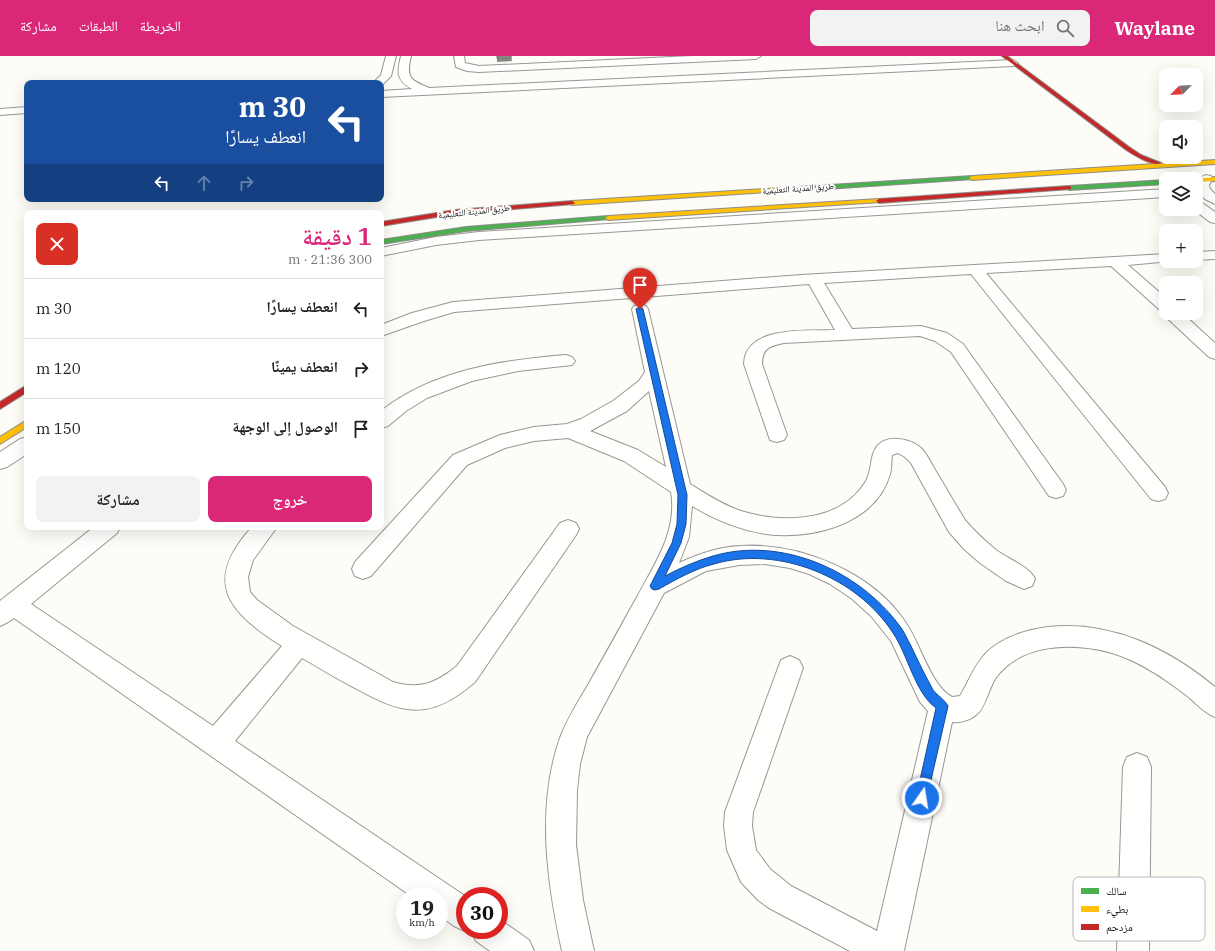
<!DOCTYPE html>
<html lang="ar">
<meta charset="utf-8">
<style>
:root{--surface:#fff;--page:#f2f2f2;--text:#202124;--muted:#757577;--line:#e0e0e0;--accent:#db2777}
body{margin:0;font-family:"IBM Plex Serif","Noto Naskh Arabic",serif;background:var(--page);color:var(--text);direction:rtl;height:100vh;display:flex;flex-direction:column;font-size:15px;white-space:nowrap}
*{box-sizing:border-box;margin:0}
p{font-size:13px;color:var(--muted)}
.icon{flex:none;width:22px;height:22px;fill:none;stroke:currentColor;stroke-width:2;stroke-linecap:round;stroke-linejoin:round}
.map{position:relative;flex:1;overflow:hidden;direction:ltr}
.details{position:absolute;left:24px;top:154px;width:360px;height:320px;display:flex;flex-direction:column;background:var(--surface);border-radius:8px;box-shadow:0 4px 16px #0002;direction:rtl}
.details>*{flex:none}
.hud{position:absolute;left:24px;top:24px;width:360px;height:122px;border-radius:8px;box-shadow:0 4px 16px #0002;direction:rtl;background:#1a4fa0;color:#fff;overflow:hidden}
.needle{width:26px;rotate:245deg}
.controls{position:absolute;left:1159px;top:12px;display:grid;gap:8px}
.controls a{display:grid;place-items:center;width:44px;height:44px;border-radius:8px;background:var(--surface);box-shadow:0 4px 16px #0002;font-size:20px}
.speed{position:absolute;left:396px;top:831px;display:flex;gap:8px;font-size:20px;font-weight:700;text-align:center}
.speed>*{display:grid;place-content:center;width:52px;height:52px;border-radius:50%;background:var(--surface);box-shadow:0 4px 16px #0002;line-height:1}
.speed small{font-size:10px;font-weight:400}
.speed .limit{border:6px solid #d22;background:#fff;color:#111}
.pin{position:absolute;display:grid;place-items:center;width:34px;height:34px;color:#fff;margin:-41px -17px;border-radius:50% 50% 50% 0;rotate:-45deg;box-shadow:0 0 4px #0007}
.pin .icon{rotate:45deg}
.me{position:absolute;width:44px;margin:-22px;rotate:13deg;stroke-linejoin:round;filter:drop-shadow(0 0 3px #0008)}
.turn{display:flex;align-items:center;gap:14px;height:84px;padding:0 12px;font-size:18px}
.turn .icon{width:52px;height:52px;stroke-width:2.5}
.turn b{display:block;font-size:28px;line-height:34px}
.lanes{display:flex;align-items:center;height:38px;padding:0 12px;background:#0003;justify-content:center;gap:20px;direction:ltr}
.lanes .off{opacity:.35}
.round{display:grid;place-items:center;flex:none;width:42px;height:42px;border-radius:8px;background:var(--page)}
.head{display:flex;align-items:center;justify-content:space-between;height:68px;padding:0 12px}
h1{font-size:24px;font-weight:600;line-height:30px;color:var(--accent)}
.primary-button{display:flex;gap:8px;margin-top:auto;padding:8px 12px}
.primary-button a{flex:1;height:46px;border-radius:8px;background:var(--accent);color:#fff;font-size:16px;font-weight:600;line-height:46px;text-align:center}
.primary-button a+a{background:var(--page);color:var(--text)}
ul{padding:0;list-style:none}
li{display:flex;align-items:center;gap:12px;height:60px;padding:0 12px;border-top:1px solid var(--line)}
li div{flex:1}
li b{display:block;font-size:15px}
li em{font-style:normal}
header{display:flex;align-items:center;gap:24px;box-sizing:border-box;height:56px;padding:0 20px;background:var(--accent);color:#fff}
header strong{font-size:19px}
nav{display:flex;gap:22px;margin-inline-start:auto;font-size:14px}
.search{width:280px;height:36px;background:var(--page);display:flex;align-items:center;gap:10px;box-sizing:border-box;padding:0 14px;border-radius:8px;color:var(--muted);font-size:15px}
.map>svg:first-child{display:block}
</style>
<header>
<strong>Waylane</strong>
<div class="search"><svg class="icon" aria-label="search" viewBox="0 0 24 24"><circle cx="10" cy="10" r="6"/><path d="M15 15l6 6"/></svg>ابحث هنا</div>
<nav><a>الخريطة</a><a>الطبقات</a><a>مشاركة</a></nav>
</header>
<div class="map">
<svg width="1215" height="895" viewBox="0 0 1215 895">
<rect width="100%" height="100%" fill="#fdfcf7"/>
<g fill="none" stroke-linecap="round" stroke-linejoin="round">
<defs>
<g id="street">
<path d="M386,0H396L391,20L382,29L381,27H373L381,19Z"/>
<path d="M401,0H411C406,21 409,24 429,32L1013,4L1018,7L1013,10L381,41V35L412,33C396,24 397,16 401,0Z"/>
<path d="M454,0H464L465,7L479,10L692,0H761L756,3L479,16L467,15L456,11Z"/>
<path d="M27,51V57L0,59V53Z"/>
<path d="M1206,119L1211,120L1212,123L1209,129L1210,133L1215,138V148L1205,143L1196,132C1196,126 1200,121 1206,119Z"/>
<path d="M1166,133V141L479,184L436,189L381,200V192L436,181L479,176Z"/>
<path d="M1196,145L1201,146L1215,156V167L1210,166L1193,153H1196Z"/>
<path d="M1215,195V203L1196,204V196Z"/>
<path d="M1166,198V205H1171L1128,209L1166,242V257H1182L1215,287V303L1209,301L1166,261L1164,257L1165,256L1160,254L1111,210L986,217L1165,431L1168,437L1165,443L1158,445L1151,443L971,218L824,227L852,273L921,270L947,277L963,288L1063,428L1066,434L1063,440L1056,442L1049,440L951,296L935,285L920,280L784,287C770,290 762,292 762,308L787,379L784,384L777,386L770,384L744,308C745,269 808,275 835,274L809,228L454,256L424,265L381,280V269L412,257L453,246L801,219Z"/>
<path d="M640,248L646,250L648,253L690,428C706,438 723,449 741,455C780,467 835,467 862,431C874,417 868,400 878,389C889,378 912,383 922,393C928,400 932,409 937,417C946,432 955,448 965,464C974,475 985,485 996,494C1008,503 1030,511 1035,523L1032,530L1024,533L1006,525L980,507L964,493L949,476L911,407L905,401L898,397L892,399C891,405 892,412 890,418C876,468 812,484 766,478C740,474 715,464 692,450L689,481L679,507C698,498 719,491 740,490C799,486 873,516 906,567C920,587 931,630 952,641L960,640C969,625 974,609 987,596C1003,581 1026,574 1048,571C1110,564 1168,592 1215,631V661C1203,656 1196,647 1186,639C1164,622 1139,605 1112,597C1073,586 1020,587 995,623C989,633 985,652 977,658C971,664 960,667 952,666L904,895H850L769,852L758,844L741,826L727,794L724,770L725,756L781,604L790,600L799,604L803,612L753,756L752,770L756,794L770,813L791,830L877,875L928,655L920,646L891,585L871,560L851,542L830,528L809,518L790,512L765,508L739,509L706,515L664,537L587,681L580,708L577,734L576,789L583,844L594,895H562C547,827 536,750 560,682C567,663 578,646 588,629C605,599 621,570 637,541C654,509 678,475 671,436L624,405L568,382L534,385L505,392L467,409L371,520L363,523L355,520L352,513L355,506L453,399L500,379L534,371L567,368L581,363L613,345L639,325L645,316L632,253L634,250ZM649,335L666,411L638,394L590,375L627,355Z"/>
<path d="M566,299L572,301L575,305L572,309L518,315L472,325L427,342L406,355L388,370L381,372V355C433,314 502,304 566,299Z"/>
<path d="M27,381V398L7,411L0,413V396L20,383Z"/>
<path d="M568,464L576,467L579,473L576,479L475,626C430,665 403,659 355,632C337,623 320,612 302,602L235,685L465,840V874H466L465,875L454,870L439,859V840H411L14,562L8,566L0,570V545L5,541L94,471H120L117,477L31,548L213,670L282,590C228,556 202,526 252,471H277L253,504L248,521L250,536L257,544L293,570L393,626C420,634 436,627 457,610L560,467Z"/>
<path d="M1137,697L1147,701L1151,711L1149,895H1117L1123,711L1127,701Z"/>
<path d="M499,863L529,884L534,895H490L476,885L471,874H499Z"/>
</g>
<g id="fast">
<path d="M972,120L974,121V123L782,136L779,134L782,132Z"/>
<path d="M1166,124V128L1069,134L1066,132L1069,130Z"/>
<path d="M608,160L611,162L610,163L466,175L381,188V184L466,171Z"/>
</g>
<g id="slow">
<path d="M1215,104V108L972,124L969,122L972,120Z"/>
<path d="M1215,121V125L1196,126V123H1194Z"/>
<path d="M782,132L784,133V135L572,149L569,147L572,145Z"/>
<path d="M879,143L881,144V146L608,164L605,162L608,160Z"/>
<path d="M27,364V371L0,388V381Z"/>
</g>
<g id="jam">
<path d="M1002,0H1007L1129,91L1141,99L1161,107C1153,111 1132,98 1125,93Z"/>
<path d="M1069,130L1071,131V133L879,147L876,145L879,143Z"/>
<path d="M572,145L575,147L574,148L455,158L381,170V166L455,154Z"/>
<path d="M27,329V336L0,353V346Z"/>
</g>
</defs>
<use href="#street" stroke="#979795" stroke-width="2"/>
<use href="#fast" stroke="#8e8d8b" stroke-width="2"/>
<use href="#slow" stroke="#8e8d8b" stroke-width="2"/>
<use href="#jam" stroke="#8e8d8b" stroke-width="2"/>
<use href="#street" fill="#fffffe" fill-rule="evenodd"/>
<use href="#fast" fill="#4caf50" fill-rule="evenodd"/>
<use href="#slow" fill="#ffc107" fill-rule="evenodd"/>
<use href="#jam" fill="#c62828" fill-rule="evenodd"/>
</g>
<path fill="#8a8986" d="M497,0H511L512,5L497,6Z"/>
<rect fill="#a19f9c" stroke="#716f6d" x="497" y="0" width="14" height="2"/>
<path fill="#1a73e8" stroke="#114b97" d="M640,251L643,253L687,439L686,468L681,487L665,520C680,512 696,505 713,500C781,480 858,514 899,569C904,575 907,583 911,590C918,605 925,619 933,634C937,639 945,644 948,650L926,746L922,748L917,746L916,742L936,652C915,637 908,599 893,577C857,521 778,489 714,508C694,513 677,523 659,533L655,534L652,533L650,530L672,487L677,468L678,439L636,253Z"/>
<g text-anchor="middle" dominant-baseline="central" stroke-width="4" stroke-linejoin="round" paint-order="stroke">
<g font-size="9" fill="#111" stroke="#fff">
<text transform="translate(798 132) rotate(-4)">طريق المدينة التعليمية</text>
<text transform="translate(474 155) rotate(-6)">طريق المدينة التعليمية</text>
</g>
</g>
<rect x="1073" y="821" width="132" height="64" rx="6" fill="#fff" stroke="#b8b8b8" stroke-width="1"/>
<rect x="1081" y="832" width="18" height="6" fill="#4caf50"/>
<rect x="1081" y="850" width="18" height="6" fill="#ffc107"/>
<rect x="1081" y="868" width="18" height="6" fill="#c62828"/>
<g font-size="11" fill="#111">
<text x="1106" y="839">سالك</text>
<text x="1106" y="857">بطيء</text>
<text x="1106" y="875">مزدحم</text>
</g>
</svg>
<div class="controls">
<a><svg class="needle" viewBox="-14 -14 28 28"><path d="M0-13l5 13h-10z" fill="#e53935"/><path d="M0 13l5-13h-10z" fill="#757577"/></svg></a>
<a><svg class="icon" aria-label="sound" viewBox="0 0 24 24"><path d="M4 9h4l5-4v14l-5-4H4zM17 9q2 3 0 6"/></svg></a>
<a><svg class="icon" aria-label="layers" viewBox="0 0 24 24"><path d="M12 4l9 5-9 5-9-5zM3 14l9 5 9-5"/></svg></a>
<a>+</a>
<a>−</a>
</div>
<div class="speed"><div>19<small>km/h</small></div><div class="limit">30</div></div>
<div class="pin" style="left:640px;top:253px;background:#d93025"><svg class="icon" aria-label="arrive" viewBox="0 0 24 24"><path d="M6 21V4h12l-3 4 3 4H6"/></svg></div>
<svg class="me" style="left:922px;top:742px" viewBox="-20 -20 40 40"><circle r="17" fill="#1a73e8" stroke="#fff" stroke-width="3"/><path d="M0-11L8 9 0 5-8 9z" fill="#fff"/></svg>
<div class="hud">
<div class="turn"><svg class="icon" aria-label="left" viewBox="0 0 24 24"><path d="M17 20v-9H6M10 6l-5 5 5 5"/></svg><div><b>30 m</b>انعطف يسارًا</div></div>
<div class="lanes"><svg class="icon" aria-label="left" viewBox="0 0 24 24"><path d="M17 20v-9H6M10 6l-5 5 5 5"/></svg><svg class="icon off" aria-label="ahead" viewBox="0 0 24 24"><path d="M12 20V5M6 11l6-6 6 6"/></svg><svg class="icon off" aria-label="right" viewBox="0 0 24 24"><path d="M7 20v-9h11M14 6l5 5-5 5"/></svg></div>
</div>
<section class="details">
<div class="head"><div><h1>1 دقيقة</h1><p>300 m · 21:36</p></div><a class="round" style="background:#d93025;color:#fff"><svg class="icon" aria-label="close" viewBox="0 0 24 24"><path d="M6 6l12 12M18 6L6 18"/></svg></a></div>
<ul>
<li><svg class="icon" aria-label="left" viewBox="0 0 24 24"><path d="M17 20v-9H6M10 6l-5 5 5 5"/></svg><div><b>انعطف يسارًا</b></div><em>30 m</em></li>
<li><svg class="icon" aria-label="right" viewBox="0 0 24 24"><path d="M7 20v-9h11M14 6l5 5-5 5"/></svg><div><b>انعطف يمينًا</b></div><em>120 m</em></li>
<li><svg class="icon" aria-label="arrive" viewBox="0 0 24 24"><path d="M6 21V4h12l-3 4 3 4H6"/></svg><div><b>الوصول إلى الوجهة</b></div><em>150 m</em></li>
</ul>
<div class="primary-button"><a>خروج</a><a>مشاركة</a></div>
</section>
</div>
